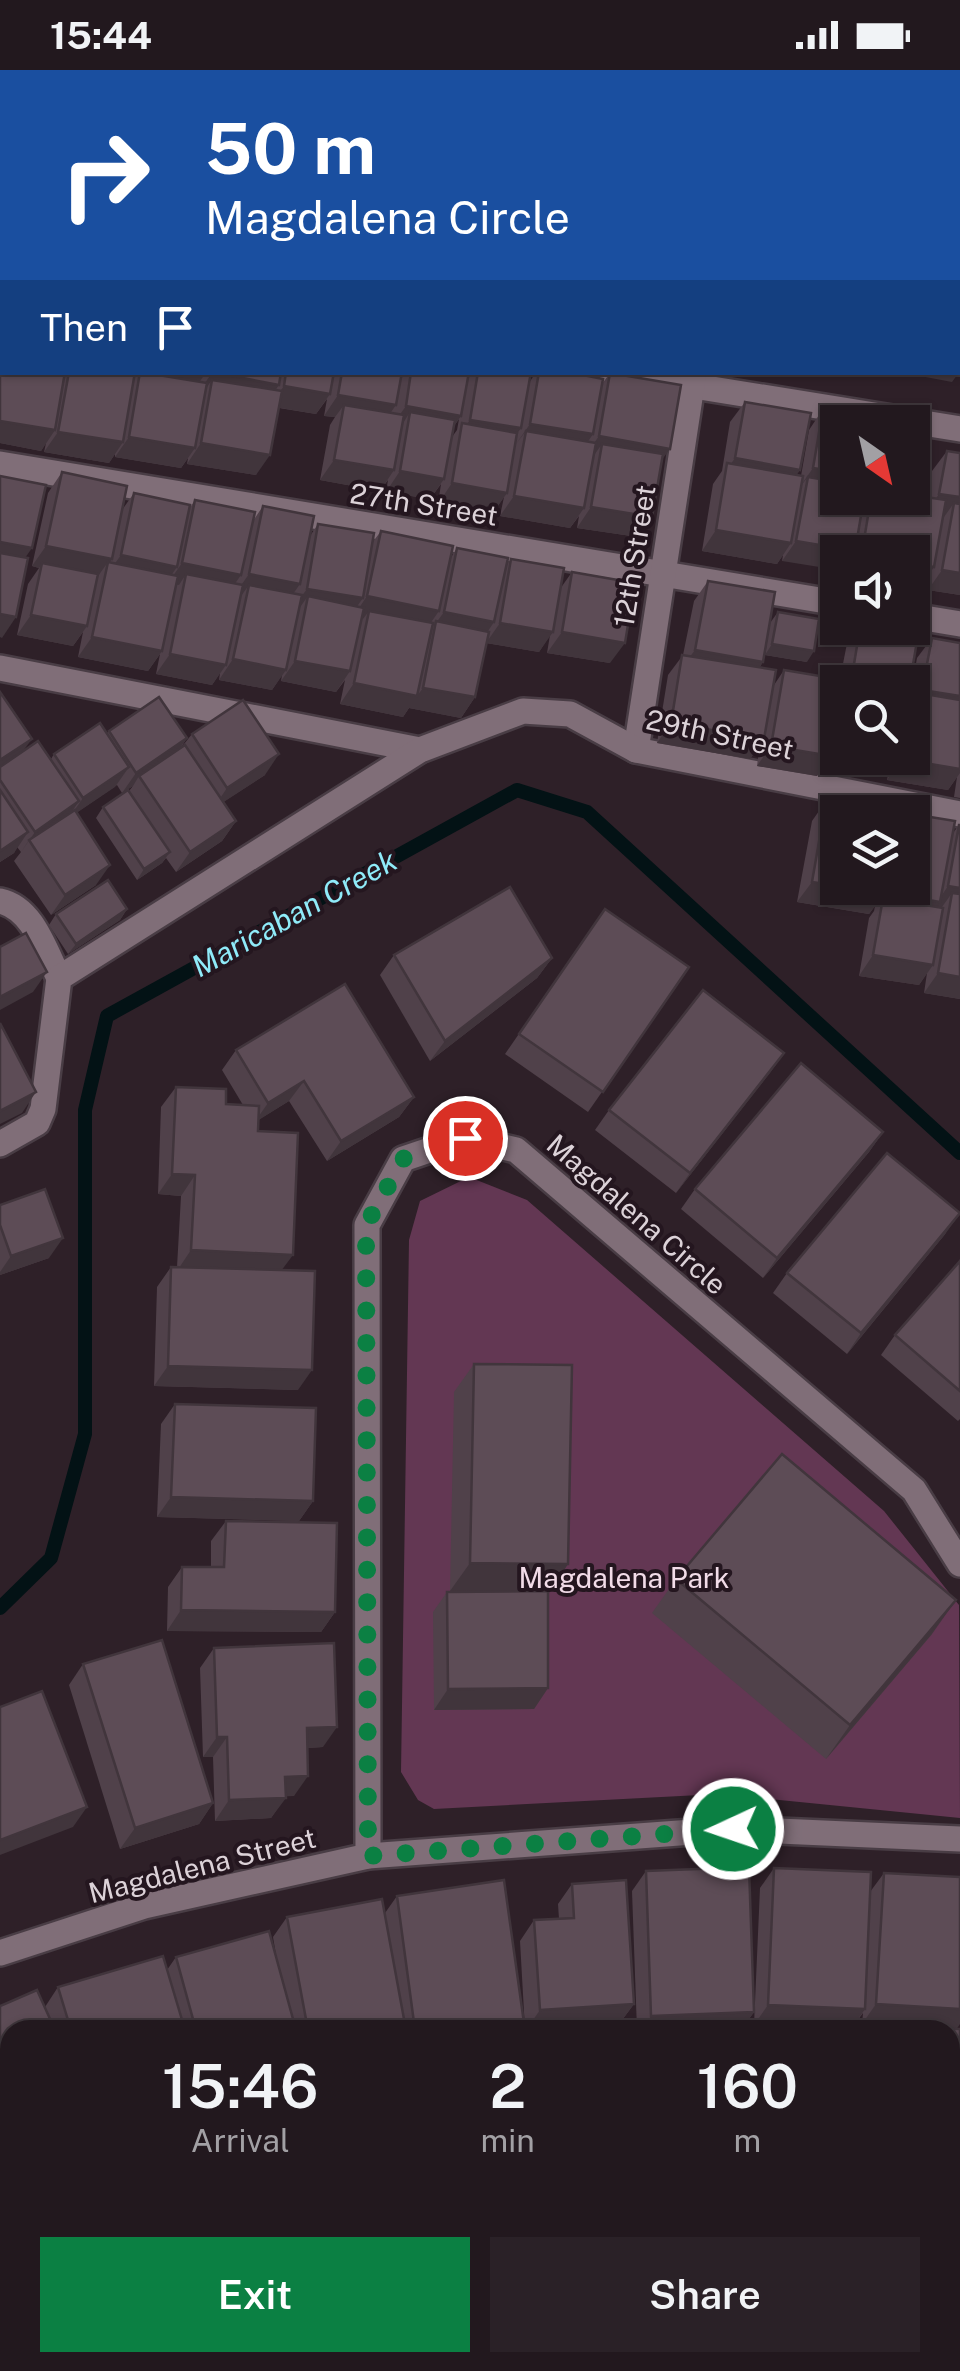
<!DOCTYPE html>
<style>
:root{--surface:#22181e;--page:#2a2127;--text:#f1f3f6;--muted:#a2a0a4;--line:#3f373c;--accent:#0b8043}
body{margin:0;font-family:"Public Sans",sans-serif;background:var(--page);color:var(--text);height:100vh;display:flex;flex-direction:column;font-size:38px;white-space:nowrap}
*{box-sizing:border-box;margin:0}
p{font-size:32px;color:var(--muted)}
.icon{flex:none;width:55px;height:55px;fill:none;stroke:currentColor;stroke-width:2;stroke-linecap:round;stroke-linejoin:round}
.map{position:relative;flex:1;overflow:hidden}
.drawer{position:absolute;left:0px;top:1950px;width:960px;height:352px;display:flex;flex-direction:column;background:var(--surface);border-radius:30px 30px 0 0;box-shadow:0 2px 8px #0004,0 0 0 2px var(--line)}
.drawer>*{flex:none}
.hud{position:absolute;left:0px;top:0px;width:960px;height:305px;box-shadow:0 2px 8px #0004,0 0 0 2px var(--line);background:#1a4fa0;color:#fff;overflow:hidden}
.needle{width:65px;rotate:146deg}
.controls{position:absolute;left:820px;top:335px;display:grid;gap:20px}
.controls a{display:grid;place-items:center;width:110px;height:110px;border-radius:0px;background:var(--surface);box-shadow:0 2px 8px #0004,0 0 0 2px var(--line);font-size:50px}
.pin{position:absolute;display:grid;place-items:center;width:85px;height:85px;color:#fff;margin:-42px;border:5px solid #fff;border-radius:50%;box-shadow:0 2px 10px #0007}
.me{position:absolute;width:110px;margin:-55px;rotate:267deg;stroke-linejoin:round;filter:drop-shadow(0 0 8px #0008)}
.turn{display:flex;align-items:center;gap:35px;height:210px;padding:0 40px;font-size:45px}
.turn .icon{width:130px;height:130px;stroke-width:2.5}
.turn b{display:block;font-size:70px;line-height:85px}
.then{display:flex;align-items:center;height:95px;padding:0 40px;background:#0003;gap:20px;font-size:38px}
.eta{display:flex;justify-content:space-evenly;align-items:center;height:170px;text-align:center}
.eta b{font-size:60px;font-weight:600;line-height:70px}
.button{display:flex;gap:20px;margin-top:auto;padding:20px 40px}
.button a{flex:1;height:115px;border-radius:0px;background:var(--accent);color:#fff;font-size:40px;font-weight:600;line-height:115px;text-align:center}
.button a+a{background:var(--page);color:var(--text)}
.status{display:flex;justify-content:space-between;align-items:center;height:70px;padding:0 50px;background:var(--surface);direction:ltr}
.status svg{height:28px;fill:currentColor}
.map>svg:first-child{display:block}
</style>
<div class="status"><b>15:44</b><svg viewBox="0 0 49 12"><path d="M0 12V9h3v3zM5 12V6h3v6zM10 12V3h3v9zM15 12V0h3v12zM26 1h20v11H26zM47 4h2v5h-2z"/></svg></div>
<div class="map">
<svg width="960" height="2301" viewBox="0 0 960 2301">
<rect width="100%" height="100%" fill="#2e2028"/>
<path fill="#633753" d="M469,1107L527,1130L884,1441L959,1535L960,1748L719,1724L434,1739L418,1730L401,1702L409,1170L420,1131Z"/>
<g fill="none" stroke-linecap="round" stroke-linejoin="round">
<path stroke="#031215" stroke-width="14" d="M0,1538L51,1488L85,1364V1040L107,946L517,720L587,742L960,1083"/>
<defs>
<g id="street">
<path d="M743,2L744,0"/>
<path d="M0,6H2"/>
<path d="M0,204L2,205"/>
<path d="M607,302L960,359"/>
<path d="M0,394L838,533"/>
<path d="M912,546L960,554"/>
<path d="M0,598L420,680"/>
<path d="M636,680L694,302"/>
<path d="M0,831C33,838 45,881 59,908"/>
<path d="M0,1074L37,1053L43,1039L59,908L420,680L523,641L570,644L636,680L960,744"/>
<path d="M368,1786L367,1155L403,1089L465,1068L516,1080L914,1420L960,1494"/>
<path d="M0,1883L144,1836L368,1786L733,1759L960,1769"/>
</g>
<g id="secondary">
<path d="M950,2235L960,2236"/>
<path d="M190,2301L213,2292"/>
</g>
</defs>
<use href="#street" stroke="#493d45" stroke-width="30"/>
<use href="#secondary" stroke="#493d45" stroke-width="30"/>
<use href="#street" stroke="#806e78" stroke-width="25"/>
<use href="#secondary" stroke="#806e78" stroke-width="25"/>
</g>
<g fill="#50414a" fill-rule="evenodd">
<path d="M255,0H721V2H308V1L307,2H255Z"/>
<path d="M796,0H944L943,2H796Z"/>
<path d="M0,217L2,218V302H469L468,308L472,302H531L529,313L536,302H568L602,314L610,303L662,390L652,447L638,467L577,458L579,446L570,458L500,446L504,427L493,443L438,434L441,414L430,429L386,422L388,410L380,421L320,410L330,355L335,347L324,346L327,329L316,344L279,338L256,405L187,394L188,388L181,398L115,387V384L109,393L44,382L46,373L41,381L0,373ZM459,349L457,360L452,367L454,356Z"/>
<path d="M745,332L800,400L796,405L801,406L809,360L823,339L838,428L928,427L932,401L947,381L960,383V525L928,520L931,501L920,517L912,482H838L782,491L783,485L777,494L702,481L713,414L722,401L730,352Z"/>
<path d="M62,402L122,440L134,423L189,439L195,430L253,451L263,436L310,466L318,454L372,473L381,461L450,489L457,478L506,496L511,489L560,519L572,502L610,593L547,583L550,565L539,582L486,573L475,627L461,648L409,638L403,647L340,634L345,610L336,622L281,611L282,605L272,620L219,610L220,603L212,615L156,604L160,584L148,601L78,587L83,562L73,576L17,565L28,514L39,498L32,496L48,423Z"/>
<path d="M708,511L763,592L759,598L774,615L784,600L840,609L850,558H912L910,612H838L831,686L817,706L757,696L760,674L750,689L657,673L668,605L683,585L694,531Z"/>
<path d="M778,542L807,592L765,585L770,553Z"/>
<path d="M932,568L960,573V728L954,727L957,707L948,720L887,710L891,688H912V615L917,588Z"/>
<path d="M0,622L23,681L51,689L54,684L107,663L109,661L187,668L180,679L192,664L265,705L223,732L236,751L222,771L176,802L166,788L162,793L137,810L96,748L103,737L129,721L133,716L122,723L117,715L76,743L96,815L51,845L14,791L21,782L17,777L14,783L0,792Z"/>
<path d="M826,731L838,818H912L959,755L960,929L924,923L927,903L919,915L859,906L869,848L874,841L875,836L869,844L797,832L812,751Z"/>
<path d="M127,839L120,850L68,884L49,855L56,844Z"/>
<path d="M605,839L689,897L588,1042L505,984Z"/>
<path d="M394,885L552,888L537,908L430,991L380,905Z"/>
<path d="M236,980L414,1027L399,1047L327,1091L289,1031L258,1050V1061L282,1200L298,1320L154,1316L157,1217L171,1197H177L181,1126L158,1124L161,1037L176,1017L226,1034L243,1035L222,1000Z"/>
<path d="M784,983L676,1123L595,1060L609,1040Z"/>
<path d="M883,1062L869,1082L763,1208L681,1139L695,1119Z"/>
<path d="M0,1135L49,1188L0,1205Z"/>
<path d="M946,1163L847,1284L773,1223L787,1203Z"/>
<path d="M960,1191V1349L958,1351L881,1285L895,1265Z"/>
<path d="M474,1294L568,1494L548,1523V1618L534,1639L434,1640L433,1542L447,1522L450,1521L454,1322Z"/>
<path d="M175,1334L313,1431L299,1451L157,1447L161,1354Z"/>
<path d="M226,1451L335,1542L321,1562L167,1561L168,1517L182,1497H211V1471Z"/>
<path d="M676,1509L932,1564L826,1689L652,1543Z"/>
<path d="M214,1578L323,1677L307,1678L294,1726H286L271,1748L215,1751L213,1687H203L200,1598Z"/>
<path d="M83,1594L213,1733L199,1754L120,1779L69,1615Z"/>
<path d="M774,1798L870,1822L884,1803L956,1959H960V2118H950V1960H869L872,1956L919,1958L862,1954L863,1943L851,1959L754,1955L760,1818Z"/>
<path d="M646,1801L754,1942L741,1960H637L632,1821Z"/>
<path d="M572,1814L634,1934L619,1954L525,1960L520,1871L534,1850L559,1849L558,1834Z"/>
<path d="M397,1826L524,1953L520,1960H10V2108L0,2112V1936L45,1937L58,1917L167,1900L176,1887L277,1891L273,1867L287,1847L385,1843Z"/>
<path d="M10,2112V2276L6,2275L0,2262V2116Z"/>
<path d="M680,2292H826V2301H674Z"/>
<path d="M837,2292H950L960,2301H831Z"/>
</g>
<g fill="#41353c">
<path d="M257,0H305L308,1L307,2H255Z"/>
<path d="M314,0H370L383,2H312Z"/>
<path d="M806,0H821L836,2H804Z"/>
<rect x="958" y="94" width="2" height="23"/>
<path d="M0,143L2,144L1,166H0Z"/>
<path d="M958,290H960V301L952,312L899,302H958Z"/>
<path d="M140,302H195L205,304L191,324Z"/>
<path d="M212,303L279,315L265,335L212,310L202,324H197Z"/>
<path d="M284,316L330,324L316,344L269,336Z"/>
<path d="M338,325L396,335L382,355L344,335L335,347L324,346Z"/>
<path d="M406,336L461,346L447,366L410,342L400,358L391,357Z"/>
<path d="M470,350L521,358L507,378L460,363Z"/>
<path d="M0,351L55,360L41,381L0,373Z"/>
<path d="M530,354L593,364L579,385L526,361L516,374Z"/>
<path d="M58,362L123,372L109,393L44,382Z"/>
<path d="M599,366L670,379L655,399L602,374L592,388L585,386Z"/>
<path d="M129,367L195,378L181,398L115,387Z"/>
<path d="M201,373L270,385L256,405L187,394Z"/>
<path d="M735,388L800,400L786,420L726,401Z"/>
<path d="M334,390L394,400L380,421L320,410Z"/>
<path d="M813,398L838,402V425L808,407L799,418Z"/>
<path d="M400,401L444,409L430,429L386,422Z"/>
<path d="M452,413L507,423L493,443L438,434Z"/>
<path d="M939,424L960,427V450L954,433L944,447L925,444Z"/>
<path d="M514,426L584,438L570,458L500,446Z"/>
<path d="M591,437L652,447L638,467L577,458Z"/>
<path d="M716,460L791,473L777,494L702,481Z"/>
<path d="M796,471L855,481L854,482H838V500L782,491Z"/>
<path d="M0,472L32,478L18,498L0,495Z"/>
<path d="M46,476L112,489L107,497L108,492L96,509L42,493L39,498L32,496Z"/>
<path d="M121,485L177,497L163,517L106,506Z"/>
<path d="M182,493L241,505L227,525L186,504L179,515L168,513Z"/>
<path d="M912,493L934,497L920,517L912,516Z"/>
<path d="M942,500L960,503V525L928,520Z"/>
<path d="M249,504L300,514L286,534L249,515L241,526L235,524Z"/>
<path d="M307,519L363,528L348,549L308,526L298,540L292,539Z"/>
<path d="M367,526L439,541L425,561L369,541L363,549L353,547Z"/>
<path d="M444,542L494,552L480,573L436,553Z"/>
<path d="M0,544L16,547L2,568L0,567Z"/>
<path d="M31,545L87,556L73,576L17,565Z"/>
<path d="M500,553L553,562L539,582L486,573Z"/>
<path d="M562,562L625,573L610,593L547,583Z"/>
<path d="M92,567L162,581L148,601L78,587Z"/>
<path d="M772,574L814,581L807,592L765,585Z"/>
<path d="M695,580L763,592L749,612L680,600Z"/>
<path d="M170,584L226,595L212,615L156,604Z"/>
<path d="M233,589L286,600L272,620L219,610Z"/>
<path d="M295,591L350,601L336,622L281,611Z"/>
<path d="M852,606L889,612H847Z"/>
<path d="M354,613L417,626L423,618L475,627L461,648L409,638L403,647L340,634Z"/>
<path d="M922,620L960,626V649L912,634Z"/>
<path d="M671,653L764,669L750,689L657,673Z"/>
<path d="M187,668L173,688L139,706L133,716L122,723L136,703Z"/>
<path d="M32,669L17,689L0,701V690Z"/>
<path d="M771,676L831,686L817,706L757,696Z"/>
<path d="M279,684L265,705L213,739L227,718Z"/>
<path d="M901,689L960,699V703L948,720L887,710Z"/>
<path d="M129,697L115,717L69,748L83,728Z"/>
<path d="M79,731L65,752L29,770L21,782L35,762Z"/>
<path d="M236,751L222,771L176,802L190,782Z"/>
<path d="M28,762L14,783L0,792V781Z"/>
<path d="M170,782L162,793L137,810L144,799Z"/>
<path d="M110,795L96,815L51,845L65,825Z"/>
<path d="M812,812L838,816V818L884,824L869,844L797,832Z"/>
<path d="M948,816L960,818V841L952,823L942,837L882,830L888,823L938,831Z"/>
<path d="M127,839L120,850L68,884L76,874Z"/>
<path d="M873,885L933,895L919,915L859,906Z"/>
<path d="M552,888L537,908L430,991L445,971Z"/>
<path d="M47,902L33,922L0,940V927Z"/>
<path d="M938,903L960,907V929L924,923Z"/>
<path d="M784,983L770,1003L676,1123L690,1103Z"/>
<path d="M304,1011L289,1031L254,1053L268,1033Z"/>
<path d="M36,1022L22,1043L0,1054V1041Z"/>
<path d="M414,1027L399,1047L327,1091L341,1071Z"/>
<path d="M883,1062L869,1082L763,1208L777,1188Z"/>
<path d="M172,1104L195,1105L181,1126L158,1124Z"/>
<path d="M960,1143L946,1163L847,1284L861,1263Z"/>
<path d="M63,1168L49,1188L0,1205V1202L11,1186Z"/>
<path d="M191,1180L293,1185L278,1205L177,1201Z"/>
<path d="M168,1296L312,1300L298,1320L154,1316Z"/>
<path d="M171,1427L313,1431L299,1451L157,1447Z"/>
<path d="M470,1493L568,1494L549,1523L450,1521Z"/>
<path d="M956,1530L932,1564L826,1689L850,1655Z"/>
<path d="M181,1540L335,1542L321,1562L167,1561Z"/>
<path d="M548,1618L534,1639L434,1640L448,1619Z"/>
<path d="M337,1657L323,1677L292,1679L307,1658Z"/>
<path d="M217,1667H227L213,1687H203Z"/>
<path d="M308,1706L294,1726L271,1727L285,1707Z"/>
<path d="M286,1728L271,1748L215,1751L229,1730Z"/>
<path d="M213,1733L199,1754L120,1779L135,1758Z"/>
<path d="M87,1737L73,1757L0,1785V1770Z"/>
<path d="M634,1934L619,1954L526,1960L540,1940Z"/>
<path d="M876,1934L960,1939V1954L956,1960L862,1954Z"/>
<path d="M768,1935L865,1939L851,1959L754,1955Z"/>
<path d="M754,1942L741,1960H642L651,1946Z"/>
<path d="M524,1953L520,1960H474Z"/>
<path d="M10,2094V2108L0,2112V2100L3,2097Z"/>
<rect x="950" y="2097" width="10" height="21"/>
<path d="M10,2232L0,2247V2236Z"/>
</g>
<g fill="#5d4c56" stroke="#41353c" stroke-width="2.5">
<path d="M389,0H443L442,2H402Z"/>
<path d="M452,0H510V2H451Z"/>
<path d="M519,0H579L578,2H518Z"/>
<path d="M586,0H651V2H585Z"/>
<path d="M659,0H721V2H658Z"/>
<path d="M821,0H874L873,2H836Z"/>
<path d="M881,0H944L943,2H881Z"/>
<path d="M0,7L2,8V78L0,77Z"/>
<rect x="958" y="28" width="2" height="66"/>
<path d="M0,86H2V144L0,143Z"/>
<path d="M958,150H960V221L958,220Z"/>
<path d="M0,217L2,218L0,237Z"/>
<path d="M958,227L960,228V290H958Z"/>
<path d="M2,253V277H0Z"/>
<path d="M0,283H2V302H65L55,360L0,351Z"/>
<path d="M69,302H135L123,372L58,362Z"/>
<path d="M140,302L207,313L195,378L129,367Z"/>
<path d="M212,302H281L279,315Z"/>
<path d="M286,302H334L330,324L284,316Z"/>
<path d="M342,302H402L396,335L338,325Z"/>
<path d="M411,302H469L461,346L406,336Z"/>
<path d="M478,302H531L521,358L470,350Z"/>
<path d="M539,302H568L603,309L593,364L530,354Z"/>
<path d="M610,303L681,315L670,379L599,366Z"/>
<path d="M212,310L282,321L270,385L201,373Z"/>
<path d="M745,332L811,343L800,400L735,388Z"/>
<path d="M344,335L404,345L394,400L334,390Z"/>
<path d="M823,339L893,351V352H838V402L813,398Z"/>
<path d="M410,342L455,350L444,409L400,401Z"/>
<path d="M462,353L517,363L507,423L452,413Z"/>
<path d="M526,361L596,373L584,438L514,426Z"/>
<path d="M602,374L663,384L652,447L591,437Z"/>
<path d="M947,381L960,383V427L939,424Z"/>
<path d="M727,393L803,406L791,473L716,460Z"/>
<path d="M62,402L127,416L112,489L46,476Z"/>
<path d="M0,406L46,415L32,478L0,472Z"/>
<path d="M808,407L838,412V428H864L855,481L796,471Z"/>
<path d="M134,423L190,435L177,497L121,485Z"/>
<path d="M912,425L946,430L934,497L912,493V482H862L871,428H912Z"/>
<path d="M195,430L255,442L241,505L182,493Z"/>
<path d="M954,433L960,434V503L942,500Z"/>
<path d="M263,436L314,446L300,514L249,504Z"/>
<path d="M318,454L374,463L363,528L307,519Z"/>
<path d="M381,461L453,476L439,541L367,526Z"/>
<path d="M457,478L508,488L494,552L444,542Z"/>
<path d="M0,483L28,488L16,547L0,544Z"/>
<path d="M511,489L564,498L553,562L500,553Z"/>
<path d="M108,492L178,506L162,581L92,567Z"/>
<path d="M42,493L98,504L87,556L31,545Z"/>
<path d="M572,502L635,513L625,573L562,562Z"/>
<path d="M186,504L243,515L226,595L170,584Z"/>
<path d="M708,511L775,522L763,592L695,580Z"/>
<path d="M249,515L302,525L286,600L233,589Z"/>
<path d="M308,526L364,538L350,601L295,591Z"/>
<path d="M369,541L433,553L417,626L354,613Z"/>
<path d="M778,542L819,549L814,581L772,574Z"/>
<path d="M912,546L921,548L910,612H889L852,606L860,558H912Z"/>
<path d="M436,551L489,562L475,627L423,618Z"/>
<path d="M932,568L960,573V626L922,620Z"/>
<path d="M682,585L776,600L764,669L671,653Z"/>
<path d="M784,600L844,610V612H838V649L831,686L771,676Z"/>
<path d="M0,622L32,669L0,690Z"/>
<path d="M913,622L960,630V699L901,689L902,688H912Z"/>
<path d="M159,627L187,668L136,703L109,661Z"/>
<path d="M243,630L279,684L227,718L192,664Z"/>
<path d="M100,653L129,697L83,728L54,684Z"/>
<path d="M38,671L79,731L35,762L0,710V697Z"/>
<path d="M185,675L236,751L190,782L139,706Z"/>
<path d="M0,720L28,762L0,781Z"/>
<path d="M128,720L170,782L144,799L103,737Z"/>
<path d="M826,731L891,742H838V816L812,812Z"/>
<path d="M75,740L110,795L65,825L29,770Z"/>
<path d="M912,744L955,751L940,832L888,823L889,818H912Z"/>
<path d="M959,755H960V818L948,816Z"/>
<path d="M108,810L127,839L76,874L56,844Z"/>
<path d="M510,817L552,888L445,971L394,885Z"/>
<path d="M846,818H885L884,824Z"/>
<path d="M952,823L960,824V907L938,903Z"/>
<path d="M883,828L943,838L933,895L873,885Z"/>
<path d="M605,839L689,897L603,1022L519,964Z"/>
<path d="M26,863L47,902L0,927V877Z"/>
<path d="M345,914L414,1027L341,1071L304,1011L268,1033L236,980Z"/>
<path d="M703,920L784,983L690,1103L609,1040Z"/>
<path d="M0,953L36,1022L0,1041Z"/>
<path d="M801,993L883,1062L777,1188L695,1119Z"/>
<path d="M176,1017L226,1019V1034L259,1036L258,1061L298,1063L293,1185L191,1180L195,1105L172,1104Z"/>
<path d="M887,1083L960,1143L861,1263L787,1203Z"/>
<path d="M45,1119L63,1168L11,1186L0,1155V1135Z"/>
<path d="M960,1191V1321L895,1265Z"/>
<path d="M171,1197L315,1201L312,1300L168,1296Z"/>
<path d="M474,1294L572,1295L568,1494L470,1493Z"/>
<path d="M175,1334L316,1338L313,1431L171,1427Z"/>
<path d="M782,1384L956,1530L850,1655L676,1509Z"/>
<path d="M226,1451L337,1453L335,1542L181,1540L182,1497H224Z"/>
<path d="M548,1521V1618L448,1619L447,1522Z"/>
<path d="M162,1570L213,1733L135,1758L83,1594Z"/>
<path d="M334,1573L337,1657L307,1658L308,1706L285,1707L286,1728L229,1730L227,1667H217L214,1578Z"/>
<path d="M42,1621L87,1737L0,1770V1637Z"/>
<path d="M749,1797L754,1942L651,1946L646,1801Z"/>
<path d="M774,1798L871,1802L865,1939L768,1935Z"/>
<path d="M884,1803L960,1807V1939L876,1934Z"/>
<path d="M504,1810L524,1953L474,1960H415L397,1826Z"/>
<path d="M626,1810L634,1934L540,1940L534,1850L574,1848L572,1814Z"/>
<path d="M382,1829L406,1960H308L287,1847Z"/>
<path d="M269,1861L296,1960H196L176,1887Z"/>
<path d="M163,1886L185,1960H71L58,1917Z"/>
<path d="M37,1920L55,1960H10V2094L3,2097L0,2091V1936Z"/>
<path d="M872,1956L960,1959V2097H950V1960H872Z"/>
<path d="M10,2112V2232L0,2236V2116Z"/>
<path d="M950,2288L960,2289V2301H844L845,2292H950Z"/>
<rect x="689" y="2292" width="137" height="9"/>
<path d="M656,2293L657,2301H582Z"/>
<path d="M517,2296L518,2301H494Z"/>
</g>
<g fill="none" stroke-linecap="round" stroke-linejoin="round">
<path stroke="#0b8043" stroke-width="18" stroke-dasharray="0 32.4" d="M465,1068L404,1088L366,1155L368,1786L733,1759"/>
</g>
<g text-anchor="middle" dominant-baseline="central" stroke-width="8" stroke-linejoin="round" paint-order="stroke">
<g font-size="28" fill="#dcd2d8" stroke="#24161f">
<text transform="translate(424 434) rotate(9)">27th Street</text>
<text transform="translate(634 486) rotate(-81)">12th Street</text>
<text transform="translate(720 664) rotate(12)">29th Street</text>
<text transform="translate(637 1144) rotate(41)">Magdalena Circle</text>
<text transform="translate(202 1795) rotate(-14)">Magdalena Street</text>
</g>
<g font-size="28" fill="#f2dce8" stroke="#24161f">
<text x="624" y="1507">Magdalena Park</text>
</g>
<g font-size="30" font-style="italic" fill="#8febf9" stroke="#24161f">
<text transform="translate(294 843) rotate(-29)">Maricaban Creek</text>
</g>
</g>
</svg>
<div class="controls">
<a><svg class="needle" viewBox="-14 -14 28 28"><path d="M0-13l5 13h-10z" fill="#e53935"/><path d="M0 13l5-13h-10z" fill="#a2a0a4"/></svg></a>
<a><svg class="icon" aria-label="sound" viewBox="0 0 24 24"><path d="M4 9h4l5-4v14l-5-4H4zM17 9q2 3 0 6"/></svg></a>
<a><svg class="icon" aria-label="search" viewBox="0 0 24 24"><circle cx="10" cy="10" r="6"/><path d="M15 15l6 6"/></svg></a>
<a><svg class="icon" aria-label="layers" viewBox="0 0 24 24"><path d="M12 4l9 5-9 5-9-5zM3 14l9 5 9-5"/></svg></a>
</div>
<div class="pin" style="left:465px;top:1068px;background:#d93025"><svg class="icon" aria-label="arrive" viewBox="0 0 24 24"><path d="M6 21V4h12l-3 4 3 4H6"/></svg></div>
<svg class="me" style="left:733px;top:1759px" viewBox="-20 -20 40 40"><circle r="17" fill="#0b8043" stroke="#fff" stroke-width="3"/><path d="M0-11L8 9 0 5-8 9z" fill="#fff"/></svg>
<div class="hud">
<div class="turn"><svg class="icon" aria-label="right" viewBox="0 0 24 24"><path d="M7 20v-9h11M14 6l5 5-5 5"/></svg><div><b>50 m</b>Magdalena Circle</div></div>
<div class="then">Then<svg class="icon" aria-label="arrive" viewBox="0 0 24 24"><path d="M6 21V4h12l-3 4 3 4H6"/></svg></div>
</div>
<section class="drawer">
<div class="eta">
<div><b>15:46</b><p>Arrival</p></div>
<div><b>2</b><p>min</p></div>
<div><b>160</b><p>m</p></div>
</div>
<div class="button"><a>Exit</a><a>Share</a></div>
</section>
</div>
